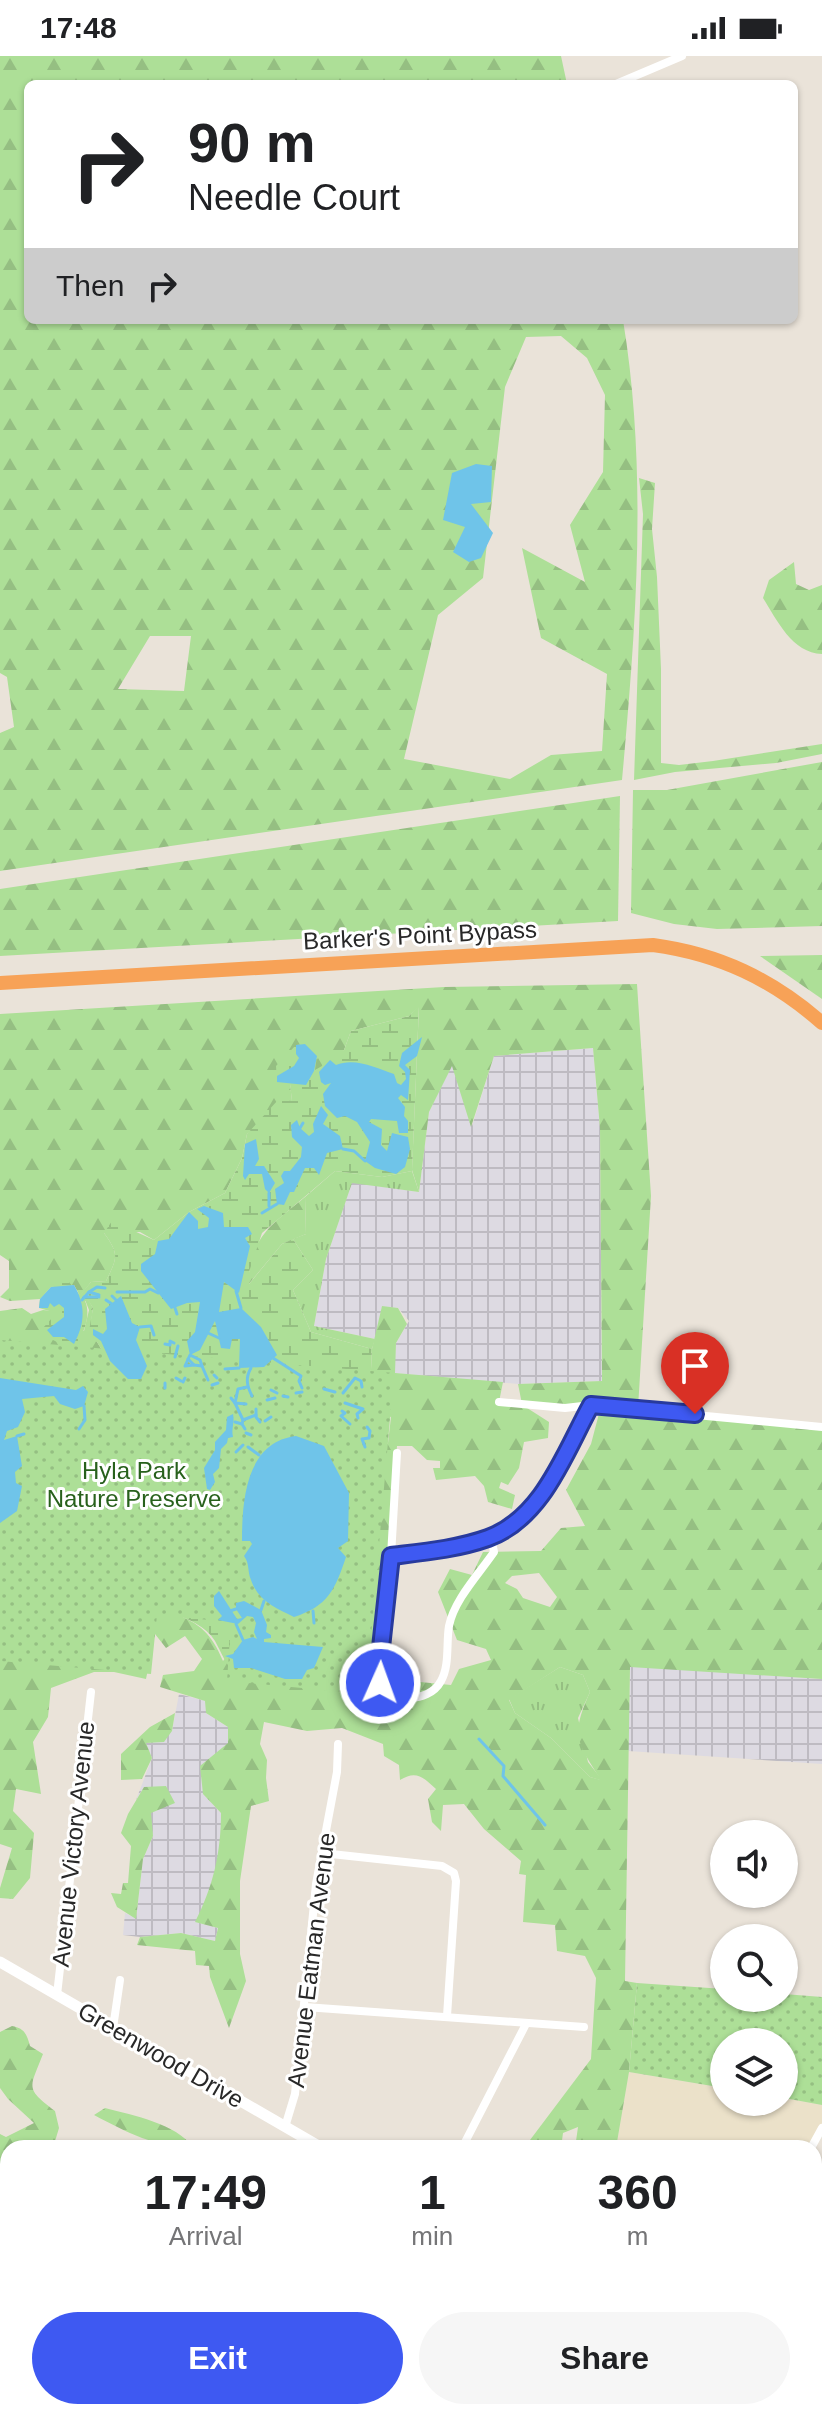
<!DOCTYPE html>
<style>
:root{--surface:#fff;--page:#f6f6f6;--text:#202124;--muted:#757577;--accent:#3e59f2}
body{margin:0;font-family:Helvetica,sans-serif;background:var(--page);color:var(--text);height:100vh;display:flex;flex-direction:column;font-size:30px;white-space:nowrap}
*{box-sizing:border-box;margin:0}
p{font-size:26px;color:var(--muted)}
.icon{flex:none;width:44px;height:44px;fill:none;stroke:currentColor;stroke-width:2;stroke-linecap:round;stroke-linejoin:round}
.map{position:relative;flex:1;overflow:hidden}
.side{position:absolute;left:0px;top:2084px;width:822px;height:280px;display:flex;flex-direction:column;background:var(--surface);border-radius:24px 24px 0 0;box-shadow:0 2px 6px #0004}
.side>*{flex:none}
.banner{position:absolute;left:24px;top:24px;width:774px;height:244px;border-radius:12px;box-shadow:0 2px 6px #0004;background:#fff;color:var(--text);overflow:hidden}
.buttons{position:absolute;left:710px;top:1764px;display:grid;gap:16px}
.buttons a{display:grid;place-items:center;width:88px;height:88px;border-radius:50%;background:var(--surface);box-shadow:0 2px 6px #0004;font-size:40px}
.pin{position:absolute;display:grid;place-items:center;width:68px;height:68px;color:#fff;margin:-82px -34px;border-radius:50% 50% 50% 0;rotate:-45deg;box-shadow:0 0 8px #0007}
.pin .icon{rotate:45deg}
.me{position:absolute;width:88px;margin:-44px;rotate:2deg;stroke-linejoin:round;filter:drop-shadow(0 0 6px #0008)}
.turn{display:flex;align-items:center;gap:28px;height:168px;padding:0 32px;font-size:36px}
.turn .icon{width:104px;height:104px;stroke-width:2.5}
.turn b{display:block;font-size:56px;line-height:68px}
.then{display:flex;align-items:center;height:76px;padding:0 32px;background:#0003;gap:16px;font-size:30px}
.eta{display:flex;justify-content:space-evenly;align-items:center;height:136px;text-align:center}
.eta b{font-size:48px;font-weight:800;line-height:56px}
.cta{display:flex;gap:16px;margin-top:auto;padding:16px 32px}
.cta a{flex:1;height:92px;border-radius:48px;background:var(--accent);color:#fff;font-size:32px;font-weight:800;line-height:92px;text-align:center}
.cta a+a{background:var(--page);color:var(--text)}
.status{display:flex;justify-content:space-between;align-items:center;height:56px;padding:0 40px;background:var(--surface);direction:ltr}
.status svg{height:22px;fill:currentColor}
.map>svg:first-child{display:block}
</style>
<div class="status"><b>17:48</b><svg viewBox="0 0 49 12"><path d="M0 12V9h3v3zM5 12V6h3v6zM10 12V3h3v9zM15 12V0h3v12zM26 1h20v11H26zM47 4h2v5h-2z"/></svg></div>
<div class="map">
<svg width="822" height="2364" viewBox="0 0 822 2364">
<defs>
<pattern id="industrial-grid" width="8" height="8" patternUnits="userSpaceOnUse" patternTransform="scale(2)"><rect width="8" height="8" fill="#dddae2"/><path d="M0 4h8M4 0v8" fill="none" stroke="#bebbc2"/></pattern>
<pattern id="grass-tufts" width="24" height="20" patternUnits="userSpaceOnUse" patternTransform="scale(2)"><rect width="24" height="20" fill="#addf97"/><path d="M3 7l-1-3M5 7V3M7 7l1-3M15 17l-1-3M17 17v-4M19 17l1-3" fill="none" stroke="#95bf82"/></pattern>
<pattern id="forest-firs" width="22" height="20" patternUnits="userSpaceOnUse" patternTransform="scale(2)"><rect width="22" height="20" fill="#addf97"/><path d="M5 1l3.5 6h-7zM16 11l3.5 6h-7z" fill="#95bf82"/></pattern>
<pattern id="wetland-marsh" width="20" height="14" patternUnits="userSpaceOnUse" patternTransform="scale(2)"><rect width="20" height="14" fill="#addf97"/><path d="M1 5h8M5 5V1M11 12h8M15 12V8" fill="none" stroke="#95bf82"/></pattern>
<pattern id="park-dots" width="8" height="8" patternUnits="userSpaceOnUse" patternTransform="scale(2)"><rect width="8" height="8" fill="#addf97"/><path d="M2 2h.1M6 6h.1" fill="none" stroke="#95bf82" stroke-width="1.8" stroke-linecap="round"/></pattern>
</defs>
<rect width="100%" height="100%" fill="#eae3d9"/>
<g fill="url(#industrial-grid)">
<path d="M593,992L600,1072L602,1325L518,1328L394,1317L396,1287L409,1265L398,1252L382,1251L375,1283L314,1270L326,1203L352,1126L419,1136L429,1056L452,1009L472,1070L494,1000Z"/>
<path d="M630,1610L822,1623V1708L628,1695Z"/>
<path d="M179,1638L206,1645V1657L228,1671V1687L203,1738L221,1757V1791L210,1838L196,1866L218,1872L215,1885L181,1877L140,1881L123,1879L125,1857L136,1862L143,1803L153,1780L144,1731L136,1744L152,1702L145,1687L172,1675Z"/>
</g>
<path fill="#ebe1c9" d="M629,2016L724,2032V2046H784V2042L822,2049V2072L811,2092H616Z"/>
<g fill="url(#grass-tufts)">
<path d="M335,1115L382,1121L412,1115L419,1136L352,1127L326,1203L314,1270L375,1283L372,1293L311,1276L293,1234L313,1214L293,1183L306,1178L305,1141Z"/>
<path d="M560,1611L583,1619L590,1636L578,1662L588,1706L603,1725L590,1721L551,1682L515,1657L509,1643Z"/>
</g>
<g fill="url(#forest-firs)" fill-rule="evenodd">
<path d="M0,0H561L567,28H28V264H623C648,416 636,571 622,724L0,815V677L14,671L7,621L0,617ZM561,280L587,302L605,339L603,416L570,469L585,526L522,492L541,582L607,618L602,695L551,699L510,723L404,703L438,559L483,522L505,331L526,281ZM150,580H191L184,635L118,633Z"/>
<path d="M639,422L655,427L652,473L657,521L661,613V707L679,709L713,705L822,688V698L776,707L675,716L634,724L643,458Z"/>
<path d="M794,506L796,528L809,534L822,529V598C792,597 777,564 763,542L769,524Z"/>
<path d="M822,706V870L717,873L674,868L631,857L633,734H667Z"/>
<path d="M620,740L618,865L0,900V833Z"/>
<path d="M822,899V943L760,900Z"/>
<path d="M637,928L651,1140L638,1352L822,1371V1623L630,1611L625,1925L637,1927L629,2016L616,2092H575L578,2071L563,2077L561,2092H524L591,2003L596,1922L585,1900L557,1895L555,1869L523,1866L526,1819L519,1818L521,1805L484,1773L464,1748L443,1749L441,1775L432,1766L428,1743L436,1733C423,1721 416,1714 400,1724L399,1709L384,1700L383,1688L342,1672L307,1675L264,1666L260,1688L267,1704L266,1722L269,1745L251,1750L240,1825V1898L246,1925L229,1972L210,1921L209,1910L196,1909L195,1895L137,1889L140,1881L181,1877L215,1885L218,1872L195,1866C213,1831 221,1797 221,1757L203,1738L200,1710L228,1687V1671L206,1657L205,1645L160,1631L163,1619L194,1615L202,1603L185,1580L166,1592L155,1578L146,1623L114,1616H94L51,1632L48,1661L33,1686L41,1738L16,1733L13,1755L34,1777L30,1822L13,1843L0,1842V1832L12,1792L0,1788V1255L22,1252L31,1258L43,1254L53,1255V1261L84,1275L89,1254L85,1244L88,1243L93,1252L90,1274L103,1296L173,1557C201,1568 211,1577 223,1605L388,1387L391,1361L369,1354L372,1293L382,1250L398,1252L407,1268L396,1287L395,1317L503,1326L499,1346L522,1348L518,1328L602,1325L600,1072L593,992L494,1000L471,1071L452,1010L429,1056L419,1136L412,1114L419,951L409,960L351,975L344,994L322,1011L290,1027L292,1045L247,1078L242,1102L225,1137L189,1156L154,1184L140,1176L104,1177C120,1199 117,1202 106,1225L91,1226L80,1240L74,1229L51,1231L40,1243L10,1245L0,1241L9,1232V1205L0,1199V958L444,931ZM524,1350H601L591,1388L566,1434L585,1470L561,1472L541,1495L483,1496L472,1519L450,1513L438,1536L457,1584L486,1593L491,1604L459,1613L451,1629L410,1625L367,1637L378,1619L397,1390H412L427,1404L440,1405V1412H433L436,1424L475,1420L484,1430L488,1446L512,1453L515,1439L499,1432L501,1426L508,1429L519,1412L524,1386L548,1382L549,1366ZM539,1517L557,1541L550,1551L523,1542L517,1533L505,1527L512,1520ZM560,1611L583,1619L590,1636C570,1680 577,1686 601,1724L590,1721L551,1682L515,1657L509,1644Z"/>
<path d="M305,1141L306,1178L282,1188L248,1229C250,1181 271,1169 305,1141Z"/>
<path d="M175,1657L172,1675L164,1686L146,1687L152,1702L142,1723L121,1724V1698L150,1671Z"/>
<path d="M166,1730L175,1747L151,1757L153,1780L143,1803L136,1863L117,1851L111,1837L121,1838L123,1827H128L131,1790L121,1777L128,1758L144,1731Z"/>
<path d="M12,1970C24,1972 27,1978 30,1990L43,1998C30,2032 24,2032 55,2055L59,2072L53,2092H8V2356H88L89,2364H0V2078L6,2081L34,2067L8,2043L0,2032V1976Z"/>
<path d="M105,2052C135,2060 175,2067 194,2092C157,2092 126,2076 94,2059Z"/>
<path d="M181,2356H354L367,2362L366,2364H189L181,2360Z"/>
</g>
<g fill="url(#wetland-marsh)">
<path d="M419,950L412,1115L382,1121L335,1115L262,1177L249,1216V1228L282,1188L293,1183L313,1214L293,1234L311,1276L372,1293L369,1354L235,1618C225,1607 222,1598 215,1585C206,1570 188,1563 172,1557L103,1296L97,1286L88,1281L93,1252L88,1244L85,1245C91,1258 85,1276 76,1288C61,1287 50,1288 43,1272L53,1261V1256L39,1252L40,1243L51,1231L68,1225L80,1239L91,1226L106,1225C117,1202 120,1199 104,1177L112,1165L154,1184L189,1156L225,1137L242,1102L247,1078L278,1044L292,1045L290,1028L277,1026L276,1010L296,989L305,988L317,1000L315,1014L322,1010L328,998L344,994L351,975L409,960Z"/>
<path d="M8,2134V2234L0,2233V2144Z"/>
</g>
<g fill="url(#park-dots)">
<path d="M0,1284L394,1317L366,1638L227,1625L231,1566L157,1559L151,1618L0,1605Z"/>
<path d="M637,1927L724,1933V1942H784V1938L822,1941V2049L784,2042V1986H724V2032L629,2016Z"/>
</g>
<g fill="#6fc4e9">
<path d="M476,408L492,410L491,446L471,448L493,477L481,502L469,506L453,496L465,471L443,464L452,417Z"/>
<path d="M422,981L417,1000L405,1009L410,1014L408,1044L401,1039L398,1042L405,1051L404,1060L408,1065V1077H399L397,1065L371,1063L369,1066L382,1073L381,1089L387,1095L392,1077L408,1081L410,1093L405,1111L396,1118L375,1112L365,1105L370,1086L357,1066L345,1060L337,1062L325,1050L323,1038L331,1027L325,1029L321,1026L319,1016L330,1004L336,1009C355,1001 376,1012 394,1018L397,1027L401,1029L406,1023L405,1016L399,1010L402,997Z"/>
<path d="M305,988L317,1000L314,1015L306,1029L277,1026V1020L294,1010L299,1002L296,998V989Z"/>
<path d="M321,1050L328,1059L323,1068L340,1080L343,1093L327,1097L319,1119L314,1112H305L294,1136H290L284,1149L277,1148L275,1133L284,1127L281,1120L284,1115H290L301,1101L302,1091L292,1081L291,1069L297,1064L300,1072L309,1080L314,1076L313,1068Z"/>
<path d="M256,1083L259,1103L255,1110H264L275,1127L269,1137L265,1133L262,1118H249L245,1124L243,1120L245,1088Z"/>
<path d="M204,1150L223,1157L224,1171H248L252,1178L245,1182L250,1190L239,1237L224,1226L219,1256L241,1252L261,1271L277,1299L264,1311L239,1312L240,1283H232L230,1293L221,1292L215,1265L200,1294L190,1299L187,1285L195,1276L200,1246L187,1247L171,1253L141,1215V1208L155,1198L158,1185L169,1183L189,1156L198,1165V1173L208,1171L209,1162L197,1153Z"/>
<path d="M74,1229C86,1250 85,1267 74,1288L64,1281H53L47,1274L64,1261V1252L59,1248L54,1251L50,1247L48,1252H39L40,1243L51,1231Z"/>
<path d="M121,1240L132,1267L140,1271L136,1284L147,1310L141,1323H128L110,1305L101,1285L93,1279V1273L103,1278L107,1273L105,1253Z"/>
<path d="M0,1322L76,1334L83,1330L88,1336L84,1350L75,1353L60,1348L54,1340L22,1343L25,1356L18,1371L7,1375L4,1384L17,1380L22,1410L15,1416L16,1427L22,1430L17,1455L0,1467Z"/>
<path d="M233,1358C235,1367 231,1372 233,1381L228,1382L227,1387L221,1393L219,1412L213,1418L215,1426L210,1434L207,1433L204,1412L215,1394V1386L226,1374L227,1361Z"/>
<path d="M296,1380L324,1390L349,1437L348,1485L338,1492L346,1501C335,1534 328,1550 294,1561C276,1552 258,1545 251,1524C247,1515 250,1508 244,1500L252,1488L250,1485H242C242,1444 246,1386 296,1380Z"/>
<path d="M219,1535L237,1563L242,1562L236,1553V1547L244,1545L261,1554L267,1569L266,1576L271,1579V1582L264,1583V1586L323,1591L314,1612L307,1614L302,1623H285L251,1612H234L233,1603L225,1600L233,1598L243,1584L253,1581L257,1583L254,1576L256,1567L253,1561L247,1560L238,1568L218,1564L222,1560L214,1550V1540Z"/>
</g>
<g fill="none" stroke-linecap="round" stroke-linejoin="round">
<g stroke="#6fc4e9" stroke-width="3">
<path d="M300,1072L303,1067"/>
<path d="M343,1093L354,1095L365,1105"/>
<path d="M269,1137V1150"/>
<path d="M262,1157L277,1148"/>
<path d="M236,1235L241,1252"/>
<path d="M89,1236L97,1231L105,1232"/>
<path d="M117,1236H145L150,1233L158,1237"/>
<path d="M112,1240L116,1244"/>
<path d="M84,1241H99"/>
<path d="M82,1244L89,1236L99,1239"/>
<path d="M106,1244L112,1248"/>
<path d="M175,1252L177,1258"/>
<path d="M140,1271L151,1270L154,1279"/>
<path d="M208,1277L219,1282"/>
<path d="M165,1288L170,1289V1285L174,1287"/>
<path d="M175,1301L178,1290"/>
<path d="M273,1302L301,1320L299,1325L302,1332"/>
<path d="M188,1303L194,1309L202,1310L208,1324"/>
<path d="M194,1309L185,1310L190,1299L200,1304L202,1310"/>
<path d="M251,1312C245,1322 247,1330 252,1340"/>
<path d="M225,1313L239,1312"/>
<path d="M214,1319L217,1322"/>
<path d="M176,1322L181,1325"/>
<path d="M183,1326L185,1322"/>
<path d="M165,1327V1332"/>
<path d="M212,1329L218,1327"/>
<path d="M324,1333L335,1336"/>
<path d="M271,1334L277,1337"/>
<path d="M296,1337L302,1336"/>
<path d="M343,1337L355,1322L361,1325L362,1331"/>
<path d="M283,1340L288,1341"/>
<path d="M231,1342L235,1347L246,1348"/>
<path d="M267,1344L275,1342"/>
<path d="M345,1347L363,1353L357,1358L358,1362"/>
<path d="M256,1353V1361L260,1366"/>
<path d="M342,1355L345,1357L341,1360L350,1368"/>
<path d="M243,1364L235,1347L238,1333L247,1331"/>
<path d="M265,1365L271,1361"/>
<path d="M235,1366L242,1368L245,1373"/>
<path d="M242,1368L243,1364L256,1359"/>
<path d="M79,1373L85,1364L84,1350"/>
<path d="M246,1377L251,1379"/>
<path d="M17,1380L24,1378"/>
<path d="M248,1391L259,1399"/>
<path d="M365,1391L362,1383L369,1382L370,1375L367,1371"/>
<path d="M236,1396L243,1389"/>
<path d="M261,1554L264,1545"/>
<path d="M230,1555L236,1553"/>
<path d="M313,1555L314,1567"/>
<path d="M236,1568L243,1584"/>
<path d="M479,1683L504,1710L503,1720L545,1769"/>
</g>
<g stroke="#fff" stroke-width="8">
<path d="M616,28L682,0"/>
<path d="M499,1346L565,1352L591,1349L822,1371"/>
<path d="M397,1397L391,1500L378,1619C386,1647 428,1649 441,1625C450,1609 446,1587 449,1570C454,1544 479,1518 494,1496L491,1481"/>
<path d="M391,1500C425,1495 463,1494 494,1479C545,1455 565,1396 591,1349"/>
<path d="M322,1797L442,1810L454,1817L456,1825L447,1960"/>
<path d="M57,1939L91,1636"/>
<path d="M305,1951L584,1971"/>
<path d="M113,1972L120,1924"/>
<path d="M285,2071L295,2038L316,1828L337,1716L338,1688"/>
<path d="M462,2092L526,1968"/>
<path d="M811,2092L822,2072"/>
<path d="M814,2285L822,2287"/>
<path d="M88,2356L89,2364"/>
<path d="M644,2356L645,2364"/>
<path d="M538,2364L542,2356"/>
</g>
<g stroke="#fff" stroke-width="11">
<path d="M0,1906L322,2092"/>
<path d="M788,2356L802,2364"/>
</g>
<path stroke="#f7a257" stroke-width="14" d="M0,927L653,889C719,898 772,923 822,967"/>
</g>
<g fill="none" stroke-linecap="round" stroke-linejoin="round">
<defs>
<path id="route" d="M380,1627L378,1619L391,1500C424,1496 457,1493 488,1482C543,1462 565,1396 591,1349L695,1358"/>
</defs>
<use href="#route" stroke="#283a9d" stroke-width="20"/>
<use href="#route" stroke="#3e59f2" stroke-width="14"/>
</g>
<g text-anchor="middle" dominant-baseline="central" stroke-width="6" stroke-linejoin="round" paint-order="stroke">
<g font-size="24" fill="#282828" stroke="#fff">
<text transform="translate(420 879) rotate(-3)">Barker's Point Bypass</text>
<text transform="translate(73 1788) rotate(-84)">Avenue Victory Avenue</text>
<text transform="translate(311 1904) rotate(-83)">Avenue Eatman Avenue</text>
<text transform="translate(161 1999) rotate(30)">Greenwood Drive</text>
</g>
<g font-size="24" fill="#28611c" stroke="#fff">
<text x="134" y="1414">Hyla Park<tspan x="134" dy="28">Nature Preserve</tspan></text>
</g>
</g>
</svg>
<div class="buttons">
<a><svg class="icon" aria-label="sound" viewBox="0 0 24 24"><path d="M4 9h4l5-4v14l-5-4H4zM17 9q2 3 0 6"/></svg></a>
<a><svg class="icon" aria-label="search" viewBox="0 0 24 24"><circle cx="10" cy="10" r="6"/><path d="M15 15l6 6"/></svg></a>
<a><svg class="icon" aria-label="layers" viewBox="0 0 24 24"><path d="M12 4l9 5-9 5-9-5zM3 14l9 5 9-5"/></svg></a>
</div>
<div class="pin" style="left:695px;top:1358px;background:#d93025"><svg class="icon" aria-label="arrive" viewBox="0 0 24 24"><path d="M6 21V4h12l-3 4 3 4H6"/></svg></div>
<svg class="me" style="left:380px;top:1627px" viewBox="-20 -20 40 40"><circle r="17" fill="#3e59f2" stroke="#fff" stroke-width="3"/><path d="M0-11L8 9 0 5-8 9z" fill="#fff"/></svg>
<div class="banner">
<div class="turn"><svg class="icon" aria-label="right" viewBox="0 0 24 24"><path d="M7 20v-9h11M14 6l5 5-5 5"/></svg><div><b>90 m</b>Needle Court</div></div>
<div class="then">Then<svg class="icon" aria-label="right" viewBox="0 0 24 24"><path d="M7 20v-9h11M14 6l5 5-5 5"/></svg></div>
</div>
<section class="side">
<div class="eta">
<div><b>17:49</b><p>Arrival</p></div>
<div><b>1</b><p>min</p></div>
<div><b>360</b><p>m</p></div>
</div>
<div class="cta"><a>Exit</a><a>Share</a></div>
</section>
</div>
